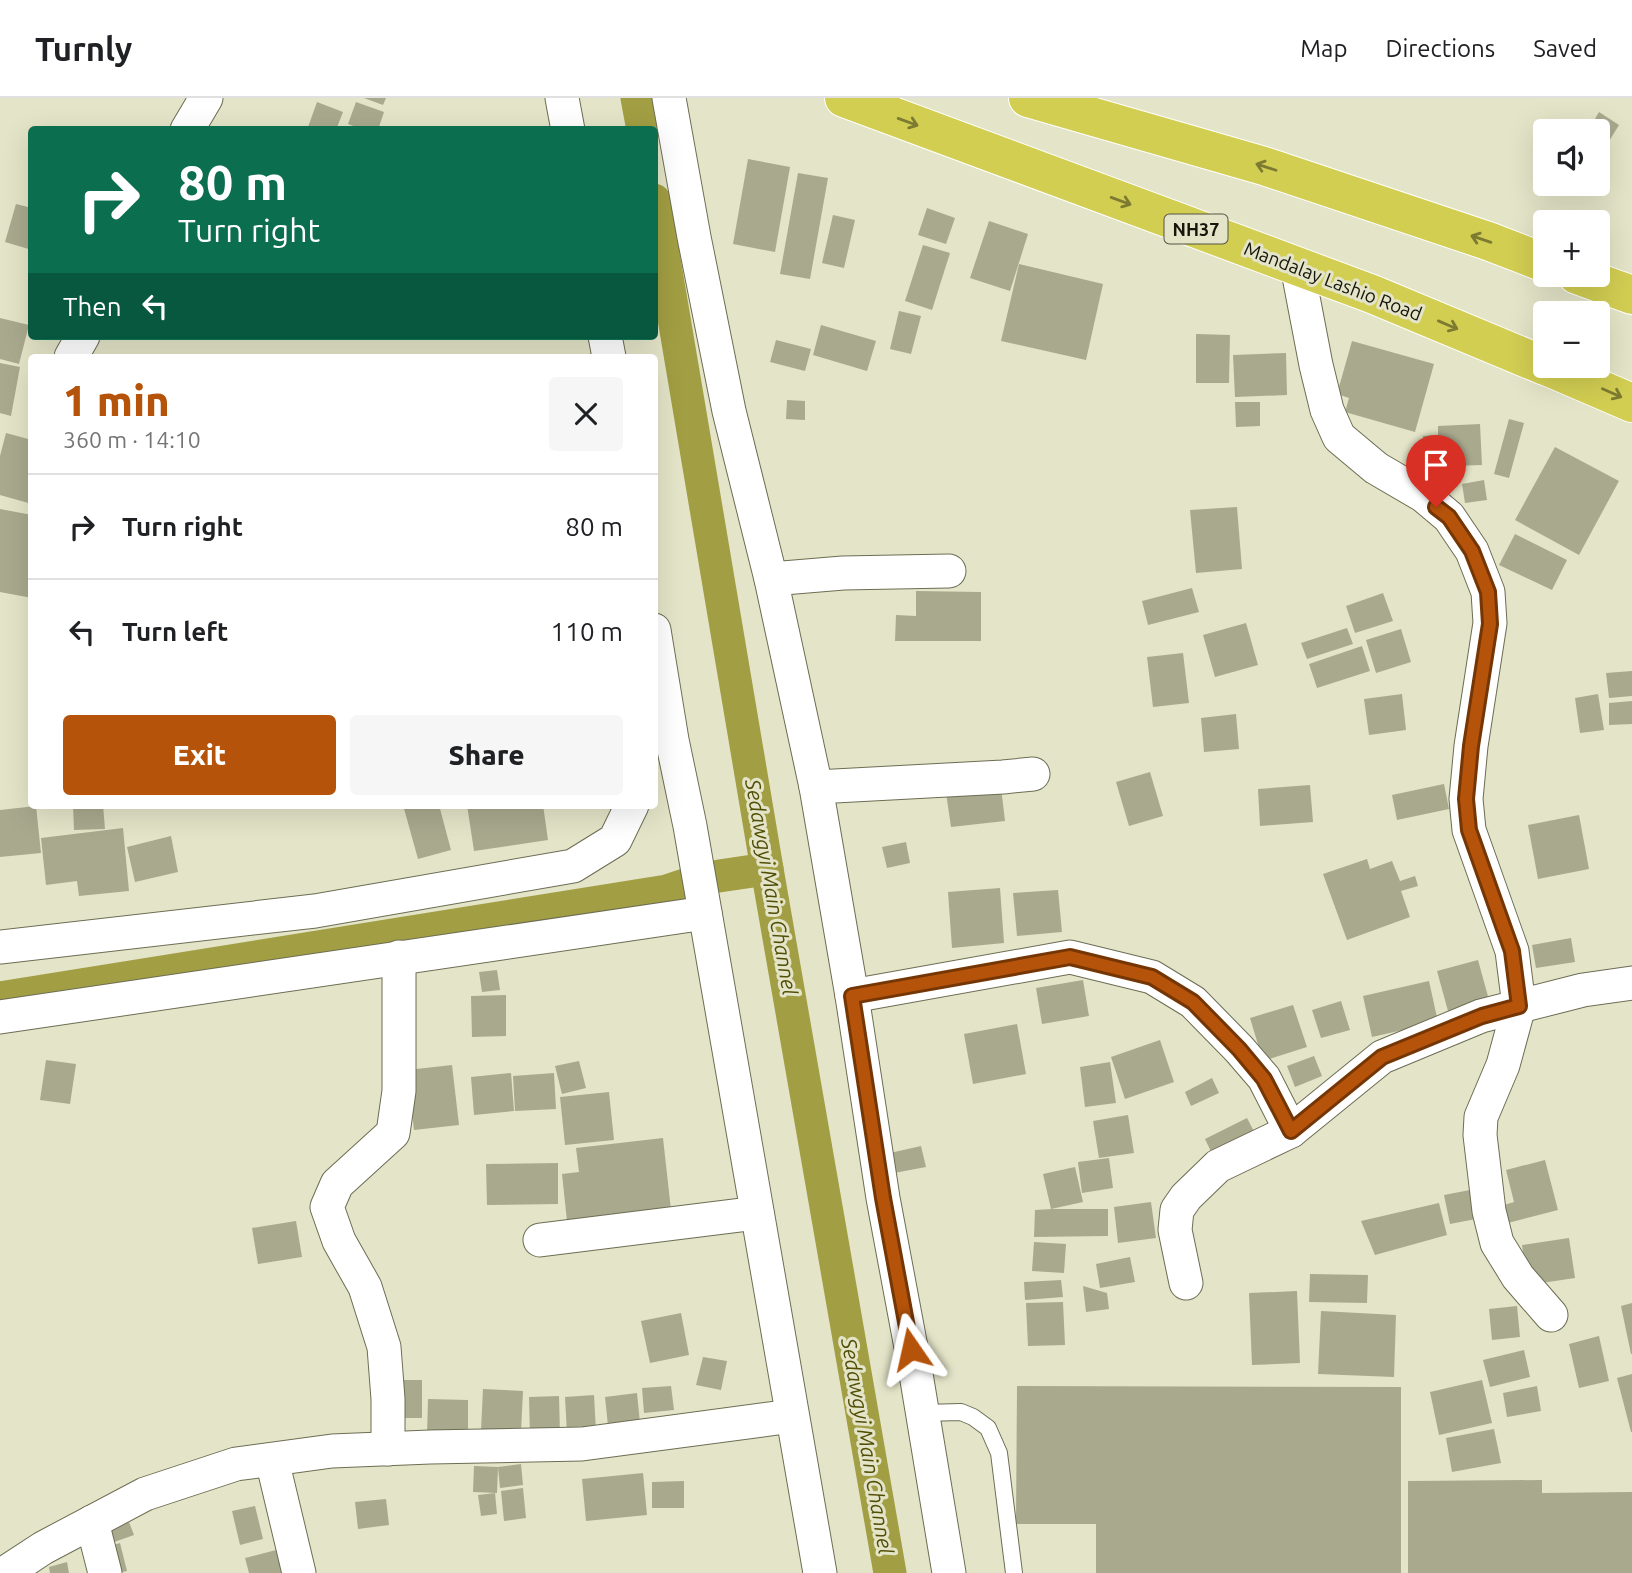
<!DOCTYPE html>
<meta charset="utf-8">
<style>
:root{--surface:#fff;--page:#f6f6f6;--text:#202124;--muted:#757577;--line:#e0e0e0;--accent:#b45309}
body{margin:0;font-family:Ubuntu,sans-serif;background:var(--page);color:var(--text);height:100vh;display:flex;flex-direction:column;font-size:26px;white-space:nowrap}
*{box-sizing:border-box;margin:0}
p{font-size:23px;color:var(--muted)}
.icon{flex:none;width:38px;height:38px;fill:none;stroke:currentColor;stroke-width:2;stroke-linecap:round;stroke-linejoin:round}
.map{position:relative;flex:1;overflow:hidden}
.details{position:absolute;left:28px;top:256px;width:630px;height:455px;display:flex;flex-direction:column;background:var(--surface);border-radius:7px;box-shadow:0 7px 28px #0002}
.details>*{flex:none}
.banner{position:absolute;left:28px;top:28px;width:630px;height:214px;border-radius:7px;box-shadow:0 7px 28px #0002;background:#0b6e4f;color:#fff;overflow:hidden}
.tools{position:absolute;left:1533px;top:21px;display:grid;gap:14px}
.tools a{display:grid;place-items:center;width:77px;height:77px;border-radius:7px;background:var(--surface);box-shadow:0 7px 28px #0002;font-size:35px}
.pin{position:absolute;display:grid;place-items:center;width:60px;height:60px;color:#fff;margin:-72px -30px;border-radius:50% 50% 50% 0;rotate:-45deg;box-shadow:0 0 7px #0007}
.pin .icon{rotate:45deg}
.me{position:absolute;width:77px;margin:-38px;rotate:349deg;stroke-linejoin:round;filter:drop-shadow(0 0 5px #0008)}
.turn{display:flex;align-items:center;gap:24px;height:147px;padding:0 35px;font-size:32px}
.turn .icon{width:91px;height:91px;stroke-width:2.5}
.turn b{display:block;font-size:49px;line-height:60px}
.then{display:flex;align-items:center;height:66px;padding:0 35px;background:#0003;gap:14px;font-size:26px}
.round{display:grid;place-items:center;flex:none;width:74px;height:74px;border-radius:7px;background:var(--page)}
.overview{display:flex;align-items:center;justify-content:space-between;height:119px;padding:0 35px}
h1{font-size:42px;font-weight:800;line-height:52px;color:var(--accent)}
.primary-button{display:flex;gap:14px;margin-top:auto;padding:14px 35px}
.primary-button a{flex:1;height:80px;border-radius:7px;background:var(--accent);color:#fff;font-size:28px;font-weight:800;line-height:80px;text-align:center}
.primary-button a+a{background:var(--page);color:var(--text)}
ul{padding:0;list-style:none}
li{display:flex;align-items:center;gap:21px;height:105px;padding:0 35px;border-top:2px solid var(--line)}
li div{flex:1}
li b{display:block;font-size:26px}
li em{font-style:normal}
header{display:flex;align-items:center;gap:42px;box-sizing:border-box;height:98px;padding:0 35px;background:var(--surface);border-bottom:2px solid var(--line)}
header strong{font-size:33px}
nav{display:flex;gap:38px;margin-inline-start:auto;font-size:24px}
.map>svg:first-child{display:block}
</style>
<header>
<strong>Turnly</strong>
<nav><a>Map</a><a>Directions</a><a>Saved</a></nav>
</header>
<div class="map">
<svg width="1632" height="1475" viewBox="0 0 1632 1475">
<rect width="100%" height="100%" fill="#e4e4c8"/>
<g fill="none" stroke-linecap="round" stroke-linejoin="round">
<g stroke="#a19e43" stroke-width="33">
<path d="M637,0L643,32"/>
<path d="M654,102L767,771L890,1475"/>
<path d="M719,778L767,771"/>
<path d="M0,900L667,793L688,786"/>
</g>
</g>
<g fill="#a9a98e">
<path d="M364,0H386L383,7Z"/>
<path d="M317,4L343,14L336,32H307Z"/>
<path d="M356,4L384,14L378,32H364L348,26Z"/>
<path d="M1599,14L1619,27L1598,61V33H1588Z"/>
<path d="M748,61L790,69L775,154L733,146Z"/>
<path d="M798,75L828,80L810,181L780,176Z"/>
<path d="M16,106L32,110V152L5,144Z"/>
<path d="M927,110L955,120L946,146L918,137Z"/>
<path d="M833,117L855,122L844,170L822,165Z"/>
<path d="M989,123L1028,136L1010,193L970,180Z"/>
<path d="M923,147L950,155L932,212L905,203Z"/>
<path d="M1019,166L1103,186L1086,262L1001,243Z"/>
<path d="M899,213L921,218L911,256L890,251Z"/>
<path d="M0,220L29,227L19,266L0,261Z"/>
<path d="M821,227L876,243L867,273L813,257Z"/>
<path d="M1196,236L1230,237L1229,285H1196Z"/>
<path d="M776,242L811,251L805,273L770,264Z"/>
<path d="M1352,243L1434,266L1415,334L1345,314L1349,300L1337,296Z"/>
<path d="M1286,255L1287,297L1235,299L1233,257Z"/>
<path d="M0,265L20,269L11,318L0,315Z"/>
<path d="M787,302L805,303V322L786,321Z"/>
<path d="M1235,304H1260V328L1236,329Z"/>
<path d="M1509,321L1524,325L1509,380L1494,376Z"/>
<path d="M1480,326L1482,367L1451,368L1452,384L1425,385L1423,338L1438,337V328Z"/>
<path d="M6,335L32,342V406L0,397V358Z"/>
<path d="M1555,349L1619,383L1579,457L1515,422Z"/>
<path d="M1484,382L1487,402L1465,405L1462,386Z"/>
<path d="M1237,409L1242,471L1196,475L1190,412Z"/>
<path d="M0,411L32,417V500L0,494Z"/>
<path d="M1515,436L1567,462L1552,492L1499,467Z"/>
<path d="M1192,490L1199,514L1148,527L1142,503Z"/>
<path d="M916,493L981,494V543H895L896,517L916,518Z"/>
<path d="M1383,495L1393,523L1355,535L1346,508Z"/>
<path d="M1246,525L1258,567L1215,579L1203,537Z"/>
<path d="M1347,530L1353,546L1307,561L1301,545Z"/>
<path d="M1401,531L1411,564L1376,575L1366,542Z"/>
<path d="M1362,548L1370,573L1317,590L1309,566Z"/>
<path d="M1183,555L1189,605L1153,609L1147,559Z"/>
<path d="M1632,573V598L1609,600L1606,575Z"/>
<path d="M1402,596L1406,632L1369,637L1364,601Z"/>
<path d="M1598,596L1604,632L1580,635L1575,600Z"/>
<path d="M1632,603V626L1609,627V605Z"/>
<path d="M1236,616L1239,651L1204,654L1201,620Z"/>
<path d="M1150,674L1163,718L1129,728L1116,684Z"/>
<path d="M1000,681L1005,723L951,729L945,688Z"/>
<path d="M1444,686L1449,711L1397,722L1392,697Z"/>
<path d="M1310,687L1313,724L1260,728L1258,691Z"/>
<path d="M73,707H103L105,731L74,732Z"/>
<path d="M403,707H439L451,752L418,761Z"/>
<path d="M467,707H543L548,742L474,753Z"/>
<path d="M36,708L41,755L0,759V712Z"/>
<path d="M1579,717L1589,771L1538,781L1528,727Z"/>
<path d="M123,730L129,793L79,798L77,783L46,787L41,740Z"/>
<path d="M171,738L178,774L135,784L127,749Z"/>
<path d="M906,744L910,765L887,770L882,749Z"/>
<path d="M1367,761L1370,771L1392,763L1400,783L1415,778L1418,788L1401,793L1410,819L1347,842L1323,776Z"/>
<path d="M1000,790L1004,845L952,850L948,794Z"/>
<path d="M1058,792L1062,834L1017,838L1013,795Z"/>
<path d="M1571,840L1575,864L1536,870L1532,847Z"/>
<path d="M1478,862L1489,902L1448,913L1437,873Z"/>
<path d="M497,872L500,892L482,894L479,874Z"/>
<path d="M1083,882L1089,918L1042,926L1036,890Z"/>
<path d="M1429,883L1438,924L1372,939L1363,898Z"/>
<path d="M506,897V938L472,939L471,898Z"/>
<path d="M1341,903L1350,932L1321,940L1312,912Z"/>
<path d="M1293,907L1307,949L1263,963L1250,920Z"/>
<path d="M1017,926L1026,976L973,986L964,936Z"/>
<path d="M1160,942L1174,984L1125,1001L1111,959Z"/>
<path d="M1314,958L1322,978L1295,989L1287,968Z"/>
<path d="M46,962L76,966L70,1006L40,1002Z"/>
<path d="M579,963L586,990L562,996L555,968Z"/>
<path d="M1110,964L1116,1005L1085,1009L1080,969Z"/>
<path d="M452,967L459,1027L414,1032L407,972Z"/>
<path d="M511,975L514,1013L474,1017L471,979Z"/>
<path d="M554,975L556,1011L515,1013L513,978Z"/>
<path d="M1212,980L1219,995L1191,1008L1185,994Z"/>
<path d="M609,994L614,1042L565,1047L560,999Z"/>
<path d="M1128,1017L1134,1055L1099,1060L1093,1023Z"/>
<path d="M1247,1020L1259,1043L1216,1064L1205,1041Z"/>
<path d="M663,1040L671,1112L567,1123L562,1076L579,1074L576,1050Z"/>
<path d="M921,1048L926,1069L894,1075L890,1055Z"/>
<path d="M1109,1060L1113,1090L1082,1095L1078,1064Z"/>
<path d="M1545,1062L1558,1112L1508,1125L1504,1107L1514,1104L1506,1072Z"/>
<path d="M558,1065V1106L487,1107L486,1066Z"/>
<path d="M1075,1069L1083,1104L1051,1111L1043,1076Z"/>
<path d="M1475,1091L1481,1120L1450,1126L1444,1097Z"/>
<path d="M1151,1104L1156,1140L1118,1145L1114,1109Z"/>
<path d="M1439,1105L1447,1137L1375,1157L1361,1123Z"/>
<path d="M1052,1111H1108V1138L1034,1139L1035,1112Z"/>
<path d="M296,1123L302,1159L258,1166L252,1130Z"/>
<path d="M1569,1140L1575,1180L1528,1187L1522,1147Z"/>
<path d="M1034,1144L1066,1146L1064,1175L1032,1173Z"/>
<path d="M1130,1159L1135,1184L1100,1190L1096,1166Z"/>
<path d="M1310,1176L1368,1177L1367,1205L1309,1204Z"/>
<path d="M1061,1182L1063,1199L1025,1202L1024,1184Z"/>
<path d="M1083,1188L1107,1195L1109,1211L1086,1214Z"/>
<path d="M1297,1193L1300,1265L1252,1267L1249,1195Z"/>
<path d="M1063,1204L1065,1247L1028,1248L1026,1205Z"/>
<path d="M1632,1205V1256H1631L1621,1208Z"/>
<path d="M1517,1208L1520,1239L1492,1242L1489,1211Z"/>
<path d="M1321,1213L1396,1217L1394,1279L1318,1276Z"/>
<path d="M681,1215L689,1257L650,1265L641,1223Z"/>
<path d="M1599,1238L1609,1283L1579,1290L1569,1246Z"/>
<path d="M1524,1252L1530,1279L1490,1289L1483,1262Z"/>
<path d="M703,1259L727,1263L721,1292L696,1287Z"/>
<path d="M1632,1276V1334H1631L1617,1280Z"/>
<rect x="397" y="1282" width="25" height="38"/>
<path d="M1482,1282L1492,1325L1439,1337L1430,1294Z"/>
<path d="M671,1288L674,1312L644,1315L642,1290Z"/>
<path d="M1017,1288L1401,1289V1475H1096V1426H1016Z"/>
<path d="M1537,1288L1541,1313L1507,1319L1503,1295Z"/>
<path d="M483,1291L523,1293L521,1334L481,1332Z"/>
<path d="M637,1295L640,1325L608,1328L605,1299Z"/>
<path d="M594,1297L596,1334L567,1336L565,1299Z"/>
<path d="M559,1298L560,1337L530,1338L529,1299Z"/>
<path d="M428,1301L468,1302V1337H427Z"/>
<path d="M1494,1331L1501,1365L1452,1374L1446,1340Z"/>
<path d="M521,1366L523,1387L500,1390L498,1369L497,1395L473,1394L474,1368L498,1369Z"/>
<path d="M643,1375L647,1417L586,1423L582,1381Z"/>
<path d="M1542,1382V1395L1632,1394V1475H1408V1383Z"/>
<path d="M684,1383V1410H652V1384Z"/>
<path d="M523,1390L526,1420L504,1423L501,1393Z"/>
<path d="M495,1395L497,1416L481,1418L478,1397Z"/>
<path d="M386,1401L389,1427L358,1431L355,1404Z"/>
<path d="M255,1408L263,1441L240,1447L232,1413Z"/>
<path d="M129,1424L134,1437L103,1448L98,1435Z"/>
<path d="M120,1445L127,1473L118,1475L104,1450Z"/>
<path d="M280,1451L286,1475H249L245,1460Z"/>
<path d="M67,1464L69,1475H50L49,1469Z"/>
</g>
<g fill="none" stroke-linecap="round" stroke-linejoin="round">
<defs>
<path id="lane" d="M923,1315L961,1314L973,1319L988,1330L999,1355L1014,1475"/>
<g id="street">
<path d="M562,0L568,32"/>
<path d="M669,0L694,139L729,313L771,481L816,689L852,898L883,1100L916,1276L949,1475"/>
<path d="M187,32L206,0"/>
<path d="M1297,168L1316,267L1327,312L1339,339L1376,370L1424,398L1449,419L1472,453L1488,494L1490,525L1471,648L1466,701L1469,732L1512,853L1519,908L1503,967L1481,1019L1480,1037L1489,1113L1497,1145L1518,1179L1551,1217"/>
<path d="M605,238L609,259"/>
<path d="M71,259L83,238"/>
<path d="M771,481L843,475L949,473"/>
<path d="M654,532L672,642L690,728L820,1475"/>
<path d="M816,689L1003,679L1033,676"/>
<path d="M0,849L315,813L573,768L615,742L632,707"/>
<path d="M852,898L1070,859L1152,879L1193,904L1239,951L1264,980L1291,1033"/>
<path d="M0,919L705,815"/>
<path d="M540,1142L757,1115"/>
<path d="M1186,1185L1175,1132L1177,1112L1186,1099L1218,1068L1291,1033L1382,959L1481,918L1583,892L1632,885"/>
<path d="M388,1351V1301L384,1249L365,1189L339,1143L327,1109L337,1086L393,1035L399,993V859"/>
<path d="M272,1362L299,1475"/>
<path d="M92,1424L105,1475"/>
<path d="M5,1475L43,1450L145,1396L236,1366L332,1353L430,1349L582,1346L792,1318"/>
</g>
<g id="highway">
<path d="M844,0L1372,196L1545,268"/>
<path d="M1028,0L1264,68L1488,143L1545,165"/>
<path d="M1577,177L1632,197"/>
<path d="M1546,268L1632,305"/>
</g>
</defs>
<use href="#lane" stroke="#6d6d54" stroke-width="18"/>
<use href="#street" stroke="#6d6d54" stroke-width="35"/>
<use href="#highway" stroke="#fff" stroke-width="40"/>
<use href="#lane" stroke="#fff" stroke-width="16"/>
<use href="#street" stroke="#fff" stroke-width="33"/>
<use href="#highway" stroke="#d2ce52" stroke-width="38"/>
</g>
<defs><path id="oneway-shaft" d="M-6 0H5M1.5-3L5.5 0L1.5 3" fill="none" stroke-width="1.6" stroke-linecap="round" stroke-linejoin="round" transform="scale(1.75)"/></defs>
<g stroke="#7d7b32">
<use href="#oneway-shaft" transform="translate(908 24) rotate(20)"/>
<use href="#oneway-shaft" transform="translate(1266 69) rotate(-162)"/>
<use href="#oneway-shaft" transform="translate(1121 103) rotate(20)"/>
<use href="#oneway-shaft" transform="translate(1481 141) rotate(-161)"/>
<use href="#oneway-shaft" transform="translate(1448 227) rotate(23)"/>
<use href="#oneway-shaft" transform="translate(1612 295) rotate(24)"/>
</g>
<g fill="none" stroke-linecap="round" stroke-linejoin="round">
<defs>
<path id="route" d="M911,1251L883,1100L852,898L1070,859L1152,879L1193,904L1239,951L1264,981L1291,1033L1382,959L1482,918L1519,908L1512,853L1469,732L1466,701L1471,648L1490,526L1488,494L1472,453L1449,419L1436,409"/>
</defs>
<use href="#route" stroke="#753606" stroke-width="18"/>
<use href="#route" stroke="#b45309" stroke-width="12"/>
</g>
<g text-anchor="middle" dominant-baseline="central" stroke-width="6" stroke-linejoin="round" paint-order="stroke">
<rect fill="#e4e4c8" stroke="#545444" stroke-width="2" x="1164.5" y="116.5" width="63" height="29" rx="5"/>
<g font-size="18" font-weight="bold" fill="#16160c">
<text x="1196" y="131">NH37</text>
</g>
<g font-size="19" fill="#16160c" stroke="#e4e4c8">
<text transform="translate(1333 183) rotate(21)">Mandalay Lashio Road</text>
</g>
<g font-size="21" font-style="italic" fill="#514e06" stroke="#e4e4c8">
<text transform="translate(772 789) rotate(80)">Sedawgyi Main Channel</text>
<text transform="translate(868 1348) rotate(80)">Sedawgyi Main Channel</text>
</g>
</g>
</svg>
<div class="tools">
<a><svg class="icon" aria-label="sound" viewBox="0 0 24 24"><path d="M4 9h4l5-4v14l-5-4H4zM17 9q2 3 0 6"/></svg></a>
<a>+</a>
<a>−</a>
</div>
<div class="pin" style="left:1436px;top:409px;background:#d93025"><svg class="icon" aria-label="arrive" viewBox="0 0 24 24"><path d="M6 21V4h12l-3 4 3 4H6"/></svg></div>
<svg class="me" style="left:911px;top:1251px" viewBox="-20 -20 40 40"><path d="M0-17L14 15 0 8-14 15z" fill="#b45309" stroke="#fff" stroke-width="4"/></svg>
<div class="banner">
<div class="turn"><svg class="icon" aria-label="right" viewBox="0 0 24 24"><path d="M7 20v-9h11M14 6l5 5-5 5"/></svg><div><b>80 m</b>Turn right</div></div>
<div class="then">Then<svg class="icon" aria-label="left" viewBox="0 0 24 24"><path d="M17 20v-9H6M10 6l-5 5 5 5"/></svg></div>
</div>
<section class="details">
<div class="overview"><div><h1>1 min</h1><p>360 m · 14:10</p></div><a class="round"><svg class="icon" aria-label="close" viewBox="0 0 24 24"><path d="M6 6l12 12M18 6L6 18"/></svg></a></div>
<ul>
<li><svg class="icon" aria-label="right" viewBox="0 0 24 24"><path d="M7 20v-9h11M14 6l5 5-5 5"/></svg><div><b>Turn right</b></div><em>80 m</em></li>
<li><svg class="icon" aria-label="left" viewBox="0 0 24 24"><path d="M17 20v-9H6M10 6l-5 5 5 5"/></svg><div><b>Turn left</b></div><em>110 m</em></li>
</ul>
<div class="primary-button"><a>Exit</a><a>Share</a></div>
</section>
</div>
